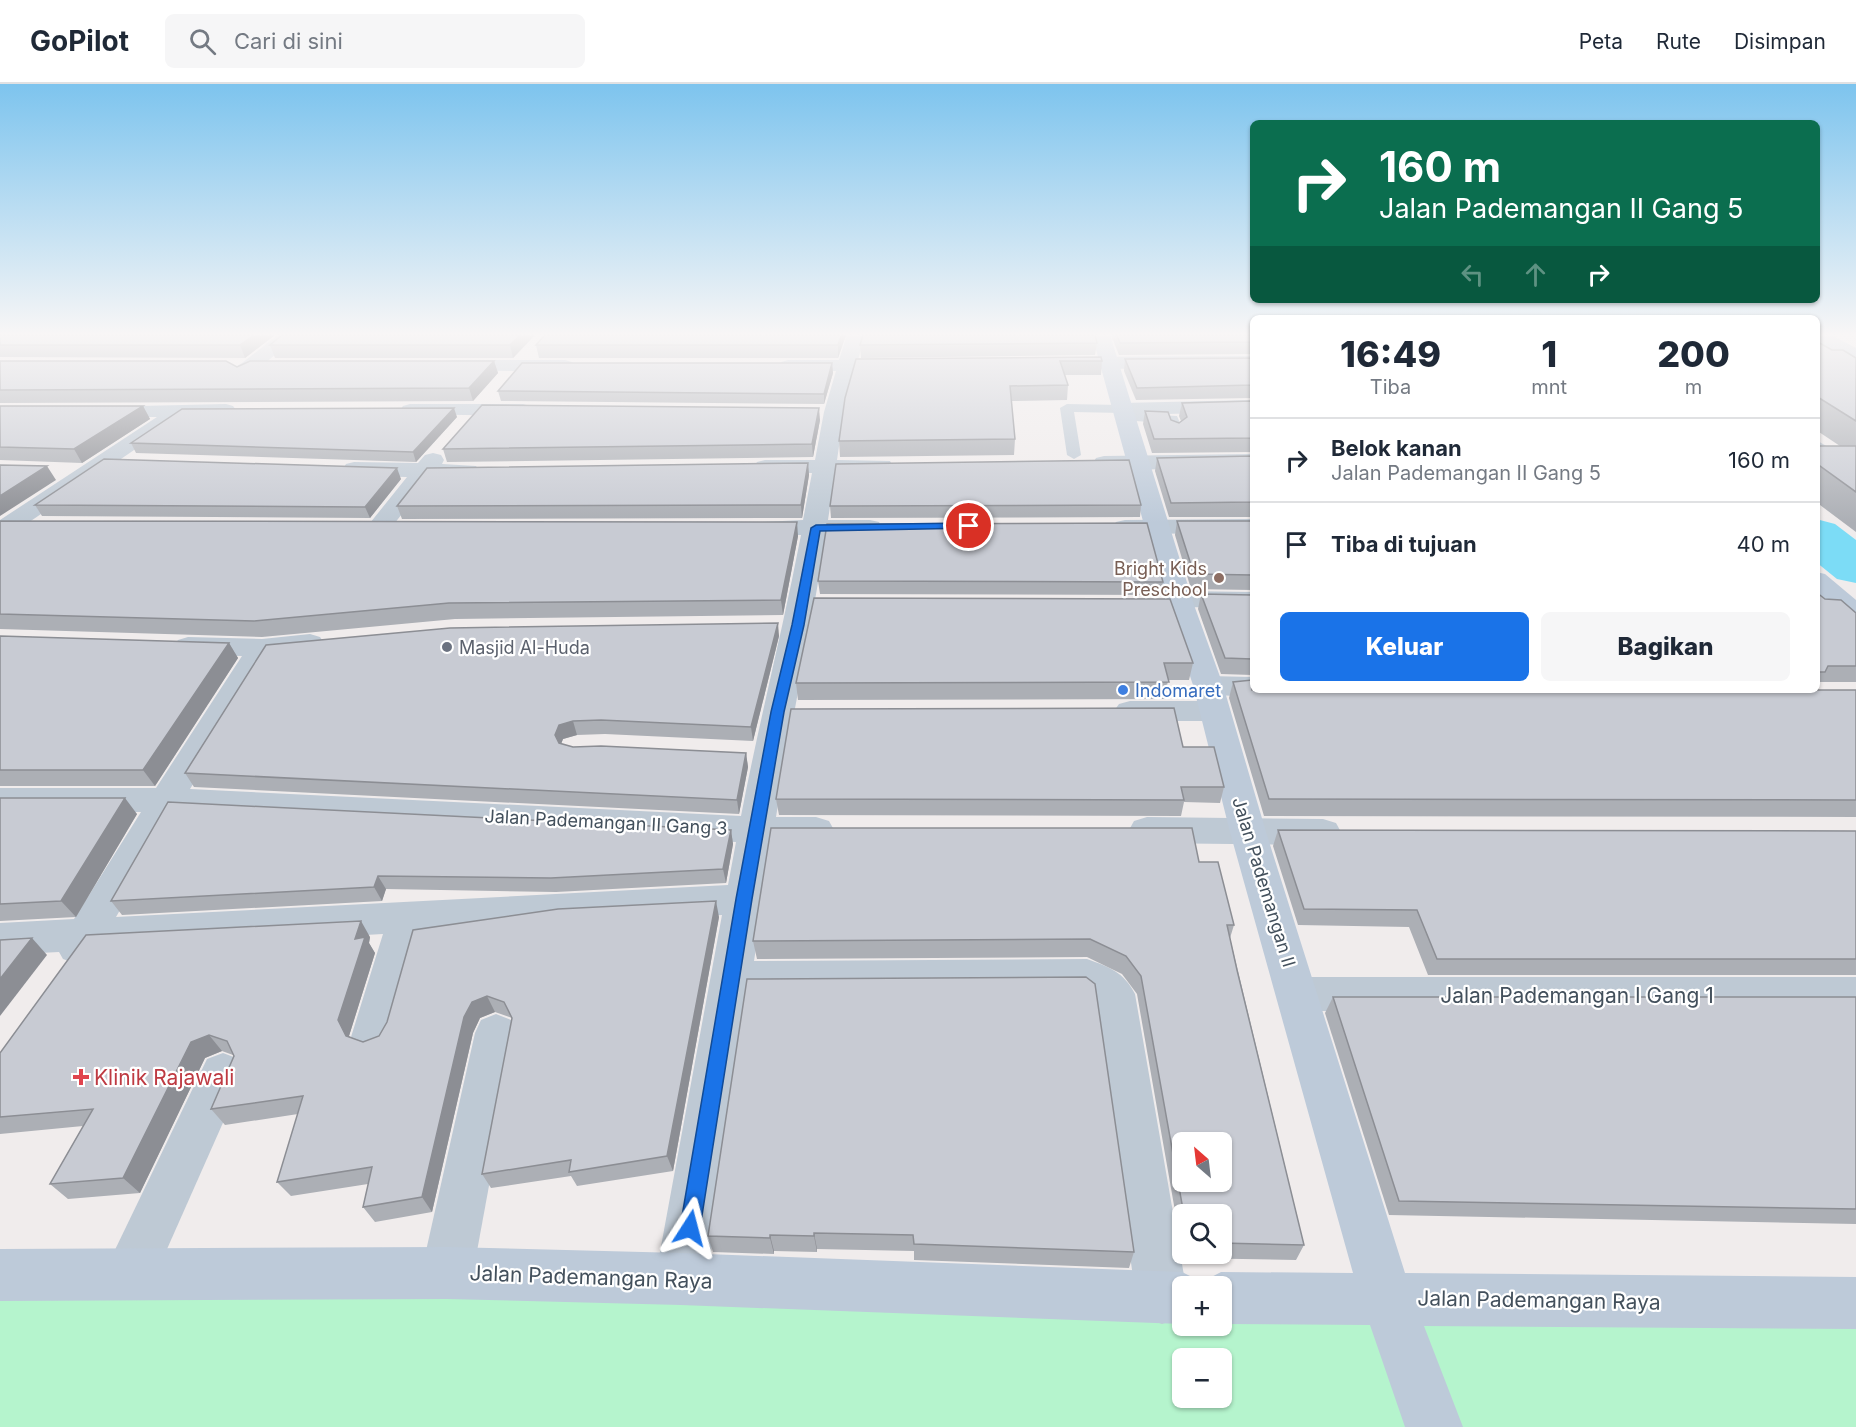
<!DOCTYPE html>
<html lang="id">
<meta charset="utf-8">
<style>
:root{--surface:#fff;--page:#f6f6f7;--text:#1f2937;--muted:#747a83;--line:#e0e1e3;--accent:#1a73e8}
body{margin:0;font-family:Inter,sans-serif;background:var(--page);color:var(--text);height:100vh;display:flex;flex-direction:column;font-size:22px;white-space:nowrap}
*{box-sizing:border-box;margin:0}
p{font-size:20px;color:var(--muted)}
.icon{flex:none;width:33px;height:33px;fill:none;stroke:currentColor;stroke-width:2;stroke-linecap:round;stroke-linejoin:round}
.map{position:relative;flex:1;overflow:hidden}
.details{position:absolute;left:1250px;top:231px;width:570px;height:378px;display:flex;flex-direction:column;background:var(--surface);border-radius:9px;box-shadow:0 2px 4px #0004}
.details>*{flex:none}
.hud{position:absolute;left:1250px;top:36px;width:570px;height:183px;border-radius:9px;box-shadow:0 2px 4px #0004;background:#0b6e4f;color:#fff;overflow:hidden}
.needle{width:39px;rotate:332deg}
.buttons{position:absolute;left:1172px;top:1048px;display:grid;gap:12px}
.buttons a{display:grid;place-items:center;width:60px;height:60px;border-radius:9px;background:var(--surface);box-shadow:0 2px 4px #0004;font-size:30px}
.pin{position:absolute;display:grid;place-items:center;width:51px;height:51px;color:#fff;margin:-26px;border:3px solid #fff;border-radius:50%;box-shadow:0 2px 6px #0007}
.me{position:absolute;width:66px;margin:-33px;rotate:9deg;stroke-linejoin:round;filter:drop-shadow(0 0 4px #0008)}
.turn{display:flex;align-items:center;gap:21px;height:126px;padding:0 30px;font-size:27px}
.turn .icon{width:78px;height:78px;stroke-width:2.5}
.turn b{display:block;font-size:42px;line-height:51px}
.lanes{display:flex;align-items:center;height:57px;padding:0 30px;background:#0003;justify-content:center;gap:30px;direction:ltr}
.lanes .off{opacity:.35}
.eta{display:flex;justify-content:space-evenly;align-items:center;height:102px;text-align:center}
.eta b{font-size:36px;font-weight:800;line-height:42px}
.button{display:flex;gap:12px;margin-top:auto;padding:12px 30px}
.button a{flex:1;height:69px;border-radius:9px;background:var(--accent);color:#fff;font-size:24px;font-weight:800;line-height:69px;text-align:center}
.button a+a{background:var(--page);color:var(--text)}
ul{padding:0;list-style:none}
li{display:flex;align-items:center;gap:18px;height:84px;padding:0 30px;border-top:2px solid var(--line)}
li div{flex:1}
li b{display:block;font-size:22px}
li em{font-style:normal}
header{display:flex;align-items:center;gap:36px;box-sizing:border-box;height:84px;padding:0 30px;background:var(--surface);border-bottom:2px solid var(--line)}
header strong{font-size:28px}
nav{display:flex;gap:33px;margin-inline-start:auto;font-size:21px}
.search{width:420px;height:54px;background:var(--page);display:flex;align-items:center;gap:15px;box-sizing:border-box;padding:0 21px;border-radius:9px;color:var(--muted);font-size:22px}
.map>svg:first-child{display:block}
</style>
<header>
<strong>GoPilot</strong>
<div class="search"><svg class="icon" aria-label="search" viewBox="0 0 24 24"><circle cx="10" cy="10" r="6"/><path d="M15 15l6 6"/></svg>Cari di sini</div>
<nav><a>Peta</a><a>Rute</a><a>Disimpan</a></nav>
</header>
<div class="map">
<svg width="1856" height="1343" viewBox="0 0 1856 1343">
<rect width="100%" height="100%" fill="#f0ecec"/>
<path fill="#b5f4cd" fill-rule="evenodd" d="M0,1193L1182,1209V1242H1221V1210L1856,1219V1343H0ZM1182,1275H1221V1314H1182Z"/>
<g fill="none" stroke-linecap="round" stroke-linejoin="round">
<path fill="#7cdcf6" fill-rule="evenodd" d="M1816,435L1835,440L1856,456V499L1837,495L1816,478Z"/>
<g fill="#bec9d4" fill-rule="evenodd">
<path d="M1067,320L1122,321L1129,325L1122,329L1074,328L1081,371L1074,375L1067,371L1060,324Z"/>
<path d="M1124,329L1177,332L1183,346L1176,350L1171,349L1167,339L1119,336L1117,333L1119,330Z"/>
<path d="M1816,356L1849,375L1851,378L1849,381H1839L1816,366Z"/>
</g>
<g fill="#bec9d4" fill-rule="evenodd">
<path d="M278,251H298L256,287L227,305H213L210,301L213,297L242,279Z"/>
<path d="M847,251H865L858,276L905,277L908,281L905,285L898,287H855L844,328L837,376L890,377L893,382L890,387L835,389L828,436H870L879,438L882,443L879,448L826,451C811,545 791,639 776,733H816L829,737L834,746L829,755L816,759H772L754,877L1087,875C1109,883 1124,888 1135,910L1186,1203H1182L1181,1233L1162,1240L1143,1233L1136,1214L1094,917L1084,909L749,911L707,1195L699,1213L681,1221L663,1213L655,1195L722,831L423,847L395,953L388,966L373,972L358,966L351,953L383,850L97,866L91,875L77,880L63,875L59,868L0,871V839L74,835L141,728H0V704H156L242,572L188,571L178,568L173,562L178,556L188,553L262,555L310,550L320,553L324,559L320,565L272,572L190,705L741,732C759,638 783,545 801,451H753L744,449L741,444L744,439L803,436L812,389L757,388L754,383L757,378L765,376H815L824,328L836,287L788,288L781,286L778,282L781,278L788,276H839ZM176,729L736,758L728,801L116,833Z"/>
<path d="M1252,272V284L1073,285L1066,283L1064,279L1066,275L1073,273Z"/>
<path d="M452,276H565L572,278L575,282L572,286L565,288L445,286L442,282L445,278Z"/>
<path d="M1252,316V328L1122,331L1115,329L1112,325L1115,321L1122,319Z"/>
<path d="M226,320L233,322L236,326L233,330L182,333L9,452L0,454V436L157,333H101L94,331L91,327L94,323Z"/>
<path d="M410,320H523L530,322L533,326L530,330L523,332L403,330L400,326L403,322Z"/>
<path d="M433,369L441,371L444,376L442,380L476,382L479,387L476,392L431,393L387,449L378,451L369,449L366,444L407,393L354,392L346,390L343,385L346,380L354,378L418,379L425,371Z"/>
<path d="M1252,370V384L1104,386L1096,384L1093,379L1096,374L1104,372Z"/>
<path d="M1252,435V449L1125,450L1116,448L1113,443L1116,438L1125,436Z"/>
<path d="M1178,507L1252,508V524L1178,523L1168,521L1164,515L1168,509Z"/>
<path d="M1208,592L1252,593V606H1265C1253,616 1212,611 1197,608L1193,601L1197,594Z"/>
<path d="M1130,617H1214L1225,620L1230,627L1225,634L1214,637H1130L1119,634L1114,627L1119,620Z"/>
<path d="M1147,733L1323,735L1336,739L1341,748L1336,757L1323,761L1147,759L1134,755L1129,746L1134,737Z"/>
<path d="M1297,893H1856V927H1297L1282,922L1276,910L1282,898Z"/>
<path d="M496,930L511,936L517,949L473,1189L465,1207L447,1215L429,1207L421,1189L475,949L481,936Z"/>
<path d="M223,969L239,975L245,989L148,1208L130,1216L112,1208L104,1190L112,1172L207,975Z"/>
</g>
<g fill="#bdcad9" fill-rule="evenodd">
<path d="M1092,251H1110L1194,521L1223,601L1266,748L1405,1189L1856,1193V1245L1424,1242L1463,1343H1405L1370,1241L1221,1240V1203H1182V1240L681,1221L447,1215L0,1217V1165L447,1163L681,1169L1182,1188L1202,1198L1221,1188L1353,1189L1230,748L1193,601L1166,521Z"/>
<path d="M1816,251H1831L1856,264V277L1816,258Z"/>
<path d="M1816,488L1825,490L1856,516V538L1846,536L1816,510Z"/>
</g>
</g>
<g fill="#acafb5">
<path d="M0,251H275L245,274L0,273Z"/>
<path d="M282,251H535L513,274H275L270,261Z"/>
<path d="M846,251L838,274H539L536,261Z"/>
<path d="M1111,251H1252V270L1119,271Z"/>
<path d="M1816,257L1832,266L1856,274V448L1816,418V362H1840L1816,346Z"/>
<path d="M1097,259L1095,271L861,274L860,261Z"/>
<path d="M1252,274V314L1136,316L1124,287L1125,275Z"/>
<path d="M856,275L1102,277L1101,291H1065L1068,301L1067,316L1011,317L1015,355L1014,371L840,373L839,357Z"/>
<path d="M0,277L237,283L494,277L498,289L473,317L0,319Z"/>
<path d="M832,279L833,289L824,320L501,317L498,307Z"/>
<path d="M1252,317V368L1152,369L1143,340L1145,327L1179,339L1181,337L1179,332L1182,319Z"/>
<path d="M0,322H143L150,335L82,379L0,376Z"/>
<path d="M457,333L416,378L136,369L131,359Z"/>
<path d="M820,336L813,373L447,378L443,365Z"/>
<path d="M1252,372V433H1169L1155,387L1157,374Z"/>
<path d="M808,379L809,391L802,434L402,435L397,422Z"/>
<path d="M401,395L370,434L42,432L35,421Z"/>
<path d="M1141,421L1140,433L831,434L830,422Z"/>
<path d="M0,437L798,452L783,531L455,535L262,553L0,545Z"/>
<path d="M1177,437H1252V506L1191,505L1175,451Z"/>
<path d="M818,497L1163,498L1161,511L820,510Z"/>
<path d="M1816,508L1825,515L1856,529V598H1818L1816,600Z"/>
<path d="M1201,510L1252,511V593V591L1221,590L1198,525Z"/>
<path d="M814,514L1193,579L1189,596H1168L1165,615L798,616L796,599Z"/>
<path d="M0,552L229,559L238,574L155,702H0Z"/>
<path d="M779,552L753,657L605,650L577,651L563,655L561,660L573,663L746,669L748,683L739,730L194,703L185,689Z"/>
<path d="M1233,598L1252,606H1856V733L1264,732L1229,614Z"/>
<path d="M1183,663L1224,703L1220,719L1184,718L1181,732L779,731L776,715Z"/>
<path d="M0,714L137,730L76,833L0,837Z"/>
<path d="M731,746L733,760L726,799L556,808L386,805L382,817L122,831L111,817Z"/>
<path d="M1278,746L1856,747V891H1428L1409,843L1298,841L1273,762Z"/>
<path d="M1199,778L1234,841L1230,854L1304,1161L1296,1176L1183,1174V1170H1221V1131H1182V1167L1137,910L1122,890L1087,873L757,875L753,857Z"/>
<path d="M719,833L673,1087L577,1102L571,1092L491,1104L482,1090L512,934L495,928L480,934L473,949L432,1128L375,1138L363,1123L368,1100L291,1112L277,1098L298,1030L225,1041L211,1025L234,972L233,971L222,967L205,974L140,1109L68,1115L50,1100L83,1042L0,1050V969L370,853L369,859L375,869L349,952L363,958L379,952L387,938Z"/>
<path d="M747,895L1134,1168L1129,1184L914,1176V1167L817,1165V1168L774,1167V1170L713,1168L708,1152Z"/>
<path d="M1333,913H1856V1140L1389,1131L1325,929Z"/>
</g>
<g fill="#8c8e94">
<path d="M254,251H275L245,274L240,261Z"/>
<path d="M520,251H535L513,274L510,261Z"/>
<path d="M841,251H846L838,274V261Z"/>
<path d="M494,277L498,289L473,317L469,304Z"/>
<path d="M832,279L833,289L824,320V310Z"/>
<path d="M143,322L150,335L82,379L74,365Z"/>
<path d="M454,324L457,333L416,378L413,368Z"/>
<path d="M819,324L820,336L813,373L812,360Z"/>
<path d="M808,379L809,391L802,434L801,421Z"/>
<path d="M47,382L56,396L0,432V412Z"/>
<path d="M397,384L401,395L370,434L365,423Z"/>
<path d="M797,438L798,452L783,531L781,516Z"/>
<path d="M778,539L779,552L753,657L751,643Z"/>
<path d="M229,559L238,574L155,702L143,686Z"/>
<path d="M573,637L577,651L563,655L559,665L555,651L559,641Z"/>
<path d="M746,669L748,683L739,730L737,716Z"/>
<path d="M125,714L137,730L76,833L61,817Z"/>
<path d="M731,746L733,760L726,799L723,785Z"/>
<path d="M378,792L386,805L382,817L374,803Z"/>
<path d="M716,817L719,833L673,1087L667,1072Z"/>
<path d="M361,837L370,853L369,859L375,869L349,952L357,968L346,952L338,936L355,855Z"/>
<path d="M32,854L47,871L0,932V895Z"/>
<path d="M487,912L495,928L480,934L473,949L432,1128L422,1113L464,933L472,918Z"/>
<path d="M209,951L222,967L205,974L140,1109L123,1094L191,958Z"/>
<path d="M814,1149L817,1165V1168L814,1152Z"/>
<path d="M770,1151L774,1167V1170L770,1154Z"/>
</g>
<g fill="#c8cbd3" stroke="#8c8e94" stroke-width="1.5" fill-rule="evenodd">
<path d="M0,251H254L240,261H0Z"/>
<path d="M282,251H520L510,261H270Z"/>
<path d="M545,251H841L838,261H536Z"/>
<path d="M863,251H1095L1097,259L860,261Z"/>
<path d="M1117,251H1252V258L1120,259Z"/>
<path d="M1816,257L1832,266H1843L1856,274V337L1816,312Z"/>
<path d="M1101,273L1102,277H1060L1068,301L1010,302L1015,355L839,357L845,314L856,275Z"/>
<path d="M1252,274V301L1137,304L1125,275Z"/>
<path d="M0,277H226L237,283L250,277H494L469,304L0,306Z"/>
<path d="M522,279H832L824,310L498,307Z"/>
<path d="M1252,317V354L1154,355L1145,327L1168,328L1171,336L1179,339L1187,333L1182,319Z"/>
<path d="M482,321L819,324L812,360L443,365Z"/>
<path d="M0,322H143L74,365L0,363Z"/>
<path d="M454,324L413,368L131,359L182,325Z"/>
<path d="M1816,362H1856V408L1816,379Z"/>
<path d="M1252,372V418L1171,419L1157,374Z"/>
<path d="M104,375L397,384L365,423L35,421Z"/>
<path d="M1129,376L1141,421L830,422L836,380Z"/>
<path d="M808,379L801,421L397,422L427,384Z"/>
<path d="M0,381L47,382L0,412Z"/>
<path d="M0,437L797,438L781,516L449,519L254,537L0,530Z"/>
<path d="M1177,437H1252V491L1194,490Z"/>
<path d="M1147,439L1163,498L818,497L827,440Z"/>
<path d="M1816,508L1825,515L1841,516L1856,529V582H1828L1825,588H1816Z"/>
<path d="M1201,510L1252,511V575L1225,574Z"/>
<path d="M814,514L1170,515L1193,579H1164L1169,598L796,599Z"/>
<path d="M778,539L751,643L601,636L573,637L559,641L555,651L559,659L573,663L601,662L746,669L737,716L185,689L266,561L450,544Z"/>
<path d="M0,552L229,559L143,686H0Z"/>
<path d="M1252,596V606H1856V716L1269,715L1233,598Z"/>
<path d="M1174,624L1183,663H1214L1224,703H1181L1184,716L776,715L791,625Z"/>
<path d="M0,714H125L61,817L0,820Z"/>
<path d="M168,718L731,746L723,785L551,794L378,792L374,803L111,817Z"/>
<path d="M771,744H1192L1199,778H1218L1234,841H1227L1237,886L1304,1161L1221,1159V1131H1184L1141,892L1126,872L1090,855L753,857ZM1182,1059H1221V1098H1182Z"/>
<path d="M1278,746L1856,747V875H1437L1417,826L1304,825Z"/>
<path d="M716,817L667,1072L569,1088L571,1076L482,1090L512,934L504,918L487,912L472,918L464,933L422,1113L363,1123L372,1083L277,1098L303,1012L211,1025L234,972L227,957L209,951L191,958L123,1094L50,1100L93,1025L0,1033V969L86,851L361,837L355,855L365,853L338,936L346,952L363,958L379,952L387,938L413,846L558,825Z"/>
<path d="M32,854L0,895V856Z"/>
<path d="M1086,893L1095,900L1134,1168L914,1160L913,1151L814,1149V1152L770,1151V1154L708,1152L747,895Z"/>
<path d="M1333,913H1856V1125L1399,1117Z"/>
</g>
<linearGradient id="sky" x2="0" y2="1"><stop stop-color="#7dc4ee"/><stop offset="0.57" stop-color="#f8f6f6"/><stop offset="1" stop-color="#f8f6f6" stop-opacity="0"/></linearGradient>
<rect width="1856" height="439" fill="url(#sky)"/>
<path fill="#1a73e8" stroke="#114b97" stroke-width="1.5" d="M969,439L974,442L973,444L820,447L804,541L784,628L752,815L700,1144L697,1152L690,1155L683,1152L680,1144L736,815L771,628L792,541L811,444L816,441Z"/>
<circle fill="#8d6e63" stroke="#fff" stroke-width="2" cx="1219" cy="494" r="6"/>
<circle fill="#6b7280" stroke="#fff" stroke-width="2" cx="447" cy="563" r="6"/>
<circle fill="#3f7fe0" stroke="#fff" stroke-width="2" cx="1123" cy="606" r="6"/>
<path fill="#e0444e" stroke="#fff" stroke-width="2" d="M78 984h6v6h6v6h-6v6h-6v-6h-6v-6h6z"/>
<g text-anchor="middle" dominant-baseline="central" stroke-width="4.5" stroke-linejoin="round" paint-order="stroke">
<g font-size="18" fill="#785e54" stroke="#fff" text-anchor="end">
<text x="1207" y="484">Bright Kids<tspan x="1207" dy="21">Preschool</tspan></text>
</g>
<g font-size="18" fill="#5b616d" stroke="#fff" text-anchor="start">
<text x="459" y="563">Masjid Al-Huda</text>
</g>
<g font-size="18" fill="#366cbe" stroke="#fff" text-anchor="start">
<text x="1135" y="606">Indomaret</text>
</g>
<g font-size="18" fill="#43505c" stroke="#fff">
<text transform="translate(606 738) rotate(3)">Jalan Pademangan II Gang 3</text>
<text transform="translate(1264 798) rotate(73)">Jalan Pademangan II</text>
</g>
<g font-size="21" fill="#43505c" stroke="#fff">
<text x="1577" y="911">Jalan Pademangan I Gang 1</text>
<text transform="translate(591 1193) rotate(2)">Jalan Pademangan Raya</text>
<text transform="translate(1539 1216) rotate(1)">Jalan Pademangan Raya</text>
</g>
<g font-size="21" fill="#be3a42" stroke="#fff" text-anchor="start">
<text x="94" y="993">Klinik Rajawali</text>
</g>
</g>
</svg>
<div class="buttons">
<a><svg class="needle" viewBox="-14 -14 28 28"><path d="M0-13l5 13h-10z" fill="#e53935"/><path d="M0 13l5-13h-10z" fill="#747a83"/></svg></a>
<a><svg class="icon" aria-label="search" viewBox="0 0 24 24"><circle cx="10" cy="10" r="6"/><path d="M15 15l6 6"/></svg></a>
<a>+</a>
<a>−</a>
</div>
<div class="pin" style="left:969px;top:442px;background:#d93025"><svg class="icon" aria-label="arrive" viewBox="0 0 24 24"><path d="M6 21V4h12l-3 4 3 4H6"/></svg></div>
<svg class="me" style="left:690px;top:1144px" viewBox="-20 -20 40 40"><path d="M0-17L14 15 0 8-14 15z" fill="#1a73e8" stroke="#fff" stroke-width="4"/></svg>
<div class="hud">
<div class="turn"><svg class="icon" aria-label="right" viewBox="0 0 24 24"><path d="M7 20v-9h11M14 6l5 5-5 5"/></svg><div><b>160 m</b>Jalan Pademangan II Gang 5</div></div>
<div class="lanes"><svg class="icon off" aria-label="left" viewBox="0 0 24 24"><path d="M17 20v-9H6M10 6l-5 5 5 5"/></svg><svg class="icon off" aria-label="ahead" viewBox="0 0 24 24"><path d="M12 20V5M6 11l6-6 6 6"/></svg><svg class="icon" aria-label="right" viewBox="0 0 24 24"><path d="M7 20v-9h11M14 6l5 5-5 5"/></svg></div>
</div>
<section class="details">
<div class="eta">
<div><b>16:49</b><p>Tiba</p></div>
<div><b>1</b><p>mnt</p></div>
<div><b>200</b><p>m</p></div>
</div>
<ul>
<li><svg class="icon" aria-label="right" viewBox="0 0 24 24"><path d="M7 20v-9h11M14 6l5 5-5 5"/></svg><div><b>Belok kanan</b><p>Jalan Pademangan II Gang 5</p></div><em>160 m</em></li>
<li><svg class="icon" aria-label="arrive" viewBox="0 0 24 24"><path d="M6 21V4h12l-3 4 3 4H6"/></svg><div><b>Tiba di tujuan</b></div><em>40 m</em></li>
</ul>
<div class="button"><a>Keluar</a><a>Bagikan</a></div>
</section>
</div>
